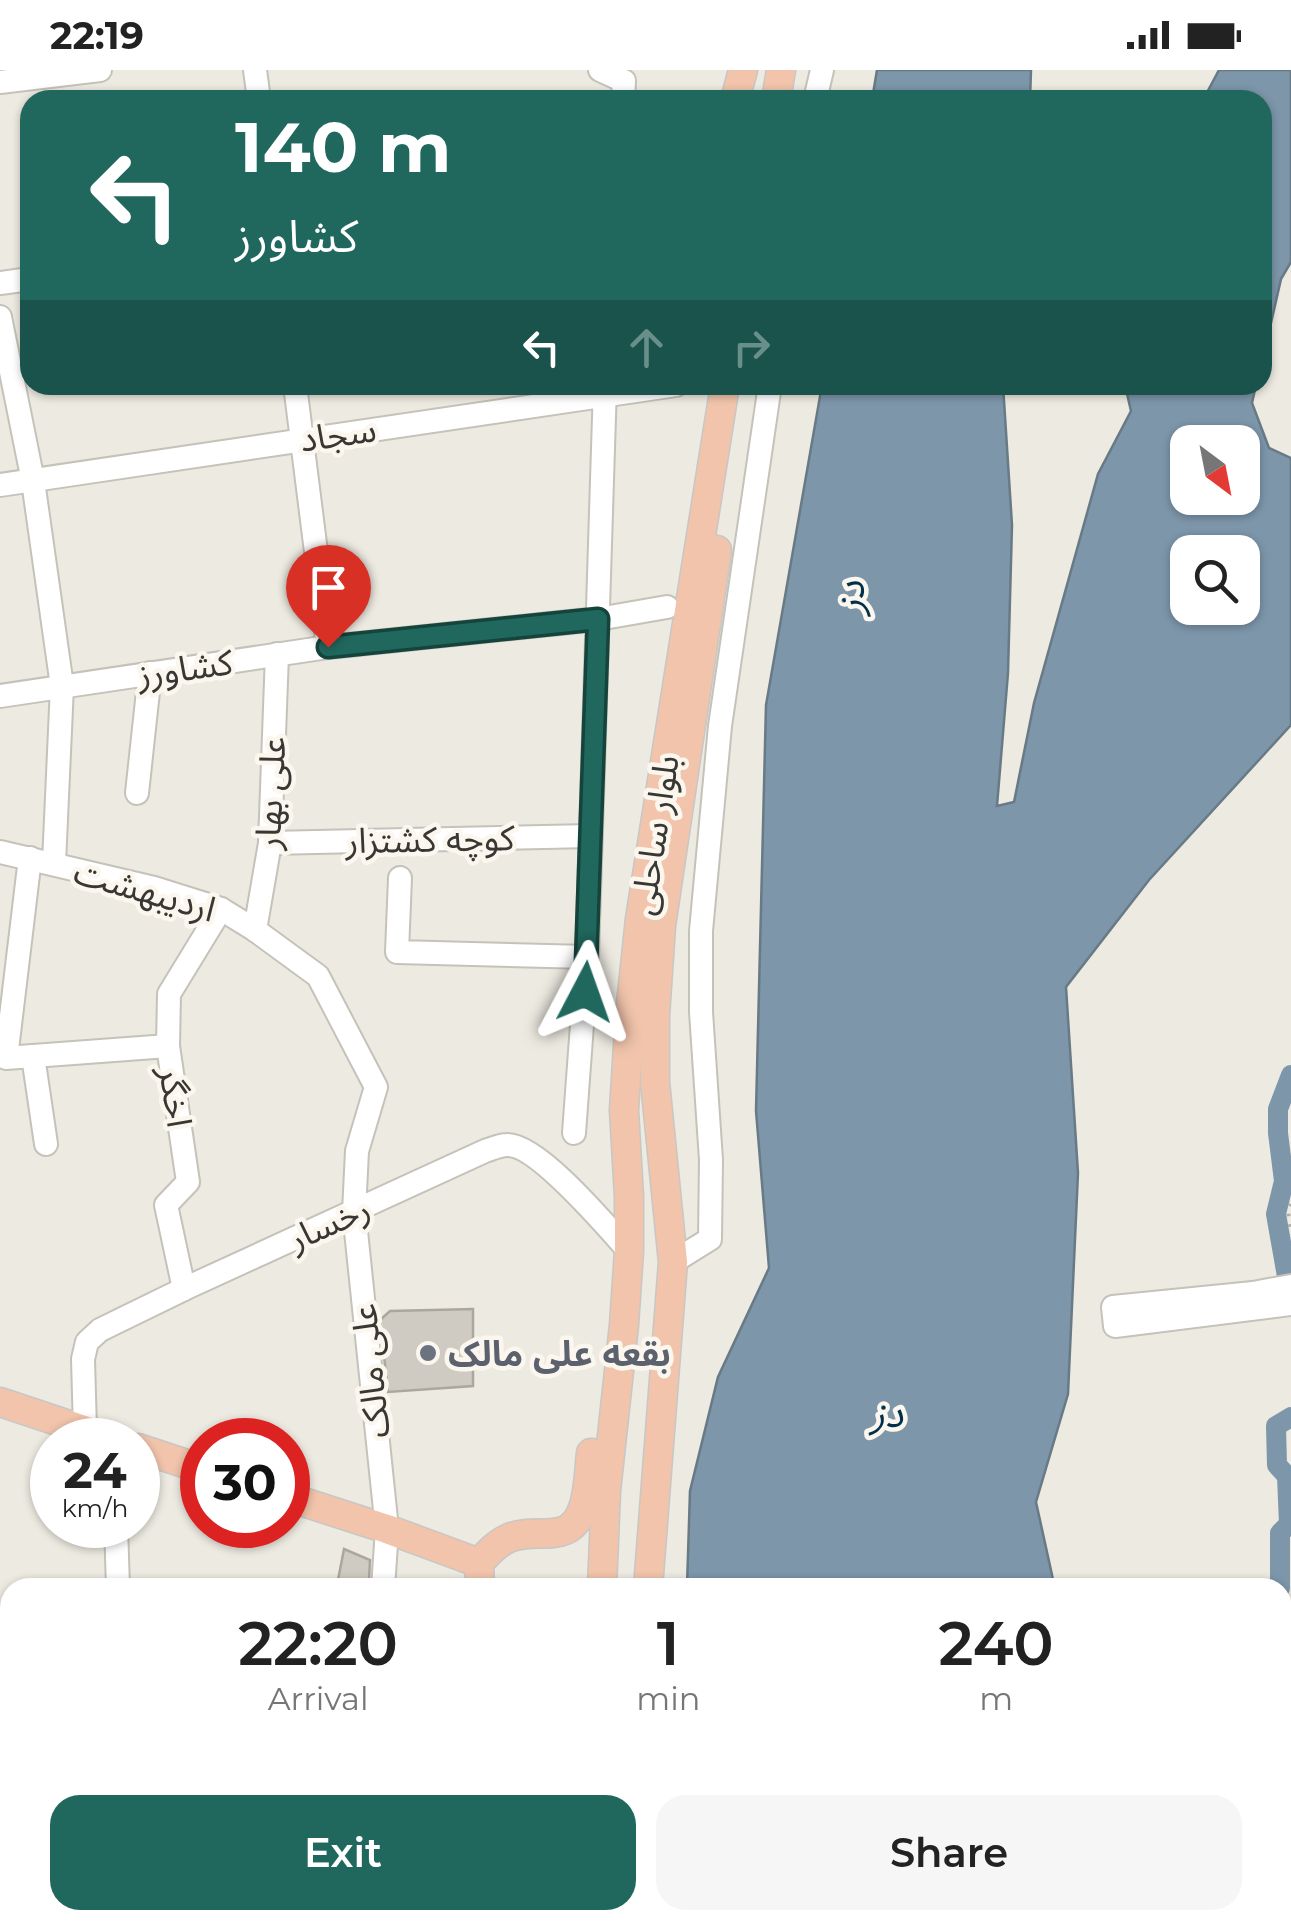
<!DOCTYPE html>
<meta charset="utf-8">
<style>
:root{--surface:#fff;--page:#f6f6f6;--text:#222;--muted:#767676;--accent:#20685e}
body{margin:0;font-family:Montserrat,"Noto Sans Arabic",sans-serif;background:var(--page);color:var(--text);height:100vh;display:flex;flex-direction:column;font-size:38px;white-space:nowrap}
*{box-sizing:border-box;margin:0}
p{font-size:32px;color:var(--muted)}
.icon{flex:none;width:55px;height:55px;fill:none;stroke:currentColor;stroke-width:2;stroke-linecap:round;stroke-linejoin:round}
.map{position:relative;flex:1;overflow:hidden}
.sheet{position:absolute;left:0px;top:1508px;width:1292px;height:352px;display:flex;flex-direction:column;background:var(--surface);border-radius:30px 30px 0 0;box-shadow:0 2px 8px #0004}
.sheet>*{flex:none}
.hud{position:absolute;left:20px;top:20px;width:1252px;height:305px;border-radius:30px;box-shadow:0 2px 8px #0004;background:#20685e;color:#fff;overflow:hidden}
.needle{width:65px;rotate:148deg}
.buttons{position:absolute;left:1170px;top:355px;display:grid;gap:20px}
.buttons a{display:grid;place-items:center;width:90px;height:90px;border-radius:20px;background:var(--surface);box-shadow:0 2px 8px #0004;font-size:50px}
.speed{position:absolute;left:30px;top:1348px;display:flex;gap:20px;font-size:50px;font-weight:700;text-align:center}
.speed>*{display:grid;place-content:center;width:130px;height:130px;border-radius:50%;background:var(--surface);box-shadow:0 2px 8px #0004;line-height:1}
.speed small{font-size:25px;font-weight:400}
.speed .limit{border:15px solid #d22;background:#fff;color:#111}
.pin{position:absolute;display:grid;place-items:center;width:85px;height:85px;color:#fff;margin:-102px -42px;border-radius:50% 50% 50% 0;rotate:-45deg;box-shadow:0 0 10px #0007}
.pin .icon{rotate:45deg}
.me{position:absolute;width:110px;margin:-55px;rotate:4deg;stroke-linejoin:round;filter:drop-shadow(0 0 8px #0008)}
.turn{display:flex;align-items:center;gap:35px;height:210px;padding:0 50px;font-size:45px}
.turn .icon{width:130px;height:130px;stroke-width:2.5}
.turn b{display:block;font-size:70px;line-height:85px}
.lanes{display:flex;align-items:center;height:95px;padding:0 50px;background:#0003;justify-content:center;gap:50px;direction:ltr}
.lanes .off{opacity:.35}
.eta{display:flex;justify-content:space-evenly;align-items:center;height:170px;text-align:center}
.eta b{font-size:60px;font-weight:600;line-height:70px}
.button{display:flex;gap:20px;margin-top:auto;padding:20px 50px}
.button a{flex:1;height:115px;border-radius:30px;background:var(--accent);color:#fff;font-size:40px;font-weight:600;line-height:115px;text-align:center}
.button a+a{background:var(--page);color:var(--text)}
.status{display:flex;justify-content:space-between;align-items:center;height:70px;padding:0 50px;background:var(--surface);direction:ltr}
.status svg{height:28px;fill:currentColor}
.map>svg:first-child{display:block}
</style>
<div class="status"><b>22:19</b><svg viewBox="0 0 49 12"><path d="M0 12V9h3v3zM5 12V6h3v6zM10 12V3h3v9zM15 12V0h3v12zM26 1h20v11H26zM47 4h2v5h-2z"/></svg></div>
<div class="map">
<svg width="1291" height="1858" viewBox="0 0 1291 1858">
<rect width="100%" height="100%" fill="#edeae1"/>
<path fill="#a8c4b6" d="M981,1850H1212L1226,1858H976Z"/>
<g fill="#7d96aa" stroke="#687a86" stroke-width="2.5" fill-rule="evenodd">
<path d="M877,0H1031L1030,30H872Z"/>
<path d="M1219,0H1291V192L1281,209L1263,288L1262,30H1203Z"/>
<path d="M822,315H1003L1012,455L1008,603L997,736L1014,732L1034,633L1098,404L1131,341L1125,315H1256L1252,333L1269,378L1291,388V655L1149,810L1066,917L1078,1103L1068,1324L1036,1432L1054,1514L1060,1517H687L690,1421L718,1307L769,1198L756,1041L766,635ZM1188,372H1242V428H1188ZM1188,482H1242V538H1188Z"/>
<path d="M651,1850H944L942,1858H650Z"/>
</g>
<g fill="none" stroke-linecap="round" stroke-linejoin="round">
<g stroke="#7d96aa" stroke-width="20">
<path d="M1291,1005L1278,1039V1063L1284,1111L1276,1144L1291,1229"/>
<path d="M1280,1518V1463L1289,1454L1287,1406L1277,1395L1276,1356L1291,1347"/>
<path d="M1282,1575H1291"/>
<path d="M1282,1802L1291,1787"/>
<path d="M1235,1858L1242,1850"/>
</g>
</g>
<g fill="#cfcbc2" stroke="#aba79f" stroke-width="2.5">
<path d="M473,1239V1316L388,1322L380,1250L390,1241Z"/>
<path d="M344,1479L370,1490L369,1509L338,1510Z"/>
</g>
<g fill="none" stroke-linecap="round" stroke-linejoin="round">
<defs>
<g id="minor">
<path d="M255,0L259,30"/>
<path d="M600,0L624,11L623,30"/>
<path d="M0,12L100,0"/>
<path d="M815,30L822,0"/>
<path d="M0,213L30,209"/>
<path d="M0,247L33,411L62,616L54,793"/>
<path d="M295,315L328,577"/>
<path d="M0,415L676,315"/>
<path d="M0,626L328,577L598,549L667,537"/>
<path d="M137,723L150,603"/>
<path d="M270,773L591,766"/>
<path d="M0,782L154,818L221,839L255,860L318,906L376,1017L357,1081L354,1142L387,1459L383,1518"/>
<path d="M30,788L6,988L168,976"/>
<path d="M400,808L397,882L587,887"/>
<path d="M255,860L270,773L277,584"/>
<path d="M33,986L46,1074"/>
<path d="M574,1063L587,887L605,315"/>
<path d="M673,1192L710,1169L711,1090L701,942V861L720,656L770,315"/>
<path d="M1291,1216L1253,1223L1113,1237L1115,1256L1291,1234"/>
<path d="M184,1219L166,1135L188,1112L168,976L169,924L221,839"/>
<path d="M85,1360L83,1289L87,1272L100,1260L184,1219L485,1081C491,1079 500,1075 507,1075C538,1074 607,1157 629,1181"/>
<path d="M116,1455L118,1518"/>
<path d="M1282,1773L1291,1776"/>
<path d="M0,1785L10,1786"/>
<path d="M1260,1850L1270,1858"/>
<path d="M174,1858L176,1850"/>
</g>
<g id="major">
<path d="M735,30L743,0"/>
<path d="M776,30L781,0"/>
<path d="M0,1332L114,1370"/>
<path d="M138,1378L202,1399"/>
<path d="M288,1427L387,1459L479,1493"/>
<path d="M480,1518L479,1493C488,1483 496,1474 509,1468C538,1456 570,1477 583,1438C589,1421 589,1401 591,1383"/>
<path d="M602,1518L606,1421L624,1255L629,1181V1127L624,1040L630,943L640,849L725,315"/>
<path d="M648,1518L673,1192L655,1012V946L661,856L717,480"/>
<path d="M576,1858L577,1850"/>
</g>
</defs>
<use href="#minor" stroke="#c5c2b9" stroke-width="26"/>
<use href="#major" stroke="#c7c7c6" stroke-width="31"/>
<g stroke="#afada6" stroke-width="4" stroke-dasharray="2.5 8" stroke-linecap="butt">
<path d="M1291,1134L1288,1141L1291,1165"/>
<path d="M1161,1850L1162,1858"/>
<path d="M1011,1858L1015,1850"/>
</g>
<use href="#minor" stroke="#fff" stroke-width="22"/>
<use href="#major" stroke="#f1c4ab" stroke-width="28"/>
</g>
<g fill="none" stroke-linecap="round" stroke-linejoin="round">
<defs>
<path id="route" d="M328,577L598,549L585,922"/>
</defs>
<use href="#route" stroke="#15443d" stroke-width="25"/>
<use href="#route" stroke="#20685e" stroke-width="18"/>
</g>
<circle fill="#6b7280" stroke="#fbf7ee" stroke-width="4" cx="428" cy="1283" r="10"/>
<g text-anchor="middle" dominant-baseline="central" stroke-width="9" stroke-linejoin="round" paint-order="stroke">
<g font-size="35" fill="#383733" stroke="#fbf7ee">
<text transform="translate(338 364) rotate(-8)">سجاد</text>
<text transform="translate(185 598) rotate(-8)">کشاورز</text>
<text transform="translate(270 723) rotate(-87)">علی بهار</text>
<text transform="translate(654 765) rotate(-81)">بلوار ساحلی</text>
<text transform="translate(430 769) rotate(-1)">کوچه کشتزار</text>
<text transform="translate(145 820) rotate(16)">اردیبهشت</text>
<text transform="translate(176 1027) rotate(82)">اخگر</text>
<text transform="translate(329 1153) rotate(-24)">رخسار</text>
<text transform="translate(370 1301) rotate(-96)">علی مالک</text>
</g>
<g font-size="35" font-weight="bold" fill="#5b616d" stroke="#fbf7ee" text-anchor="start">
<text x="448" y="1283">بقعه علی مالک</text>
</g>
<g font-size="38" font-style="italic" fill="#00304c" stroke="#fbf7ee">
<text transform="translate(850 527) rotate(-86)">دز</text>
<text x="887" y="1343">دز</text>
</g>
</g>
</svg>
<div class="buttons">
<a><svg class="needle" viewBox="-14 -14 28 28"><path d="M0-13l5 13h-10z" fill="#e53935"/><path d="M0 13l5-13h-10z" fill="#767676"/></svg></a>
<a><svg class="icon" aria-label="search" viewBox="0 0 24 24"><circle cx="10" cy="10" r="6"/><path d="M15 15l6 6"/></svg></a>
</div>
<div class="speed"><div>24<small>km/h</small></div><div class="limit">30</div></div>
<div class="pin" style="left:328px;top:577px;background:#d93025"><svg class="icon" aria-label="arrive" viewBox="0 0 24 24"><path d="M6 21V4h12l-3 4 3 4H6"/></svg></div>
<svg class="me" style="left:585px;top:922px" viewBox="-20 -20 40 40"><path d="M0-17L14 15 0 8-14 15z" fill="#20685e" stroke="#fff" stroke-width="4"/></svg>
<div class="hud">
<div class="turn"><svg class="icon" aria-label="left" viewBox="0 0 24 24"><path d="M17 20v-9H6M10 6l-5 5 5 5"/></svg><div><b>140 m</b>کشاورز</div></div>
<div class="lanes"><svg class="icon" aria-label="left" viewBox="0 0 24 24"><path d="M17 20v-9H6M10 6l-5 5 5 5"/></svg><svg class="icon off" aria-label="ahead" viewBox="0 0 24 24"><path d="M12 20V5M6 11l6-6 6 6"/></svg><svg class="icon off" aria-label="right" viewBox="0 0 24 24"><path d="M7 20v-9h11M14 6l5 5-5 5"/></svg></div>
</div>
<section class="sheet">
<div class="eta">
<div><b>22:20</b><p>Arrival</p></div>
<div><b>1</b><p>min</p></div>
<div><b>240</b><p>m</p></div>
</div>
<div class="button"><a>Exit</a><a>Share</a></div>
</section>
</div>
